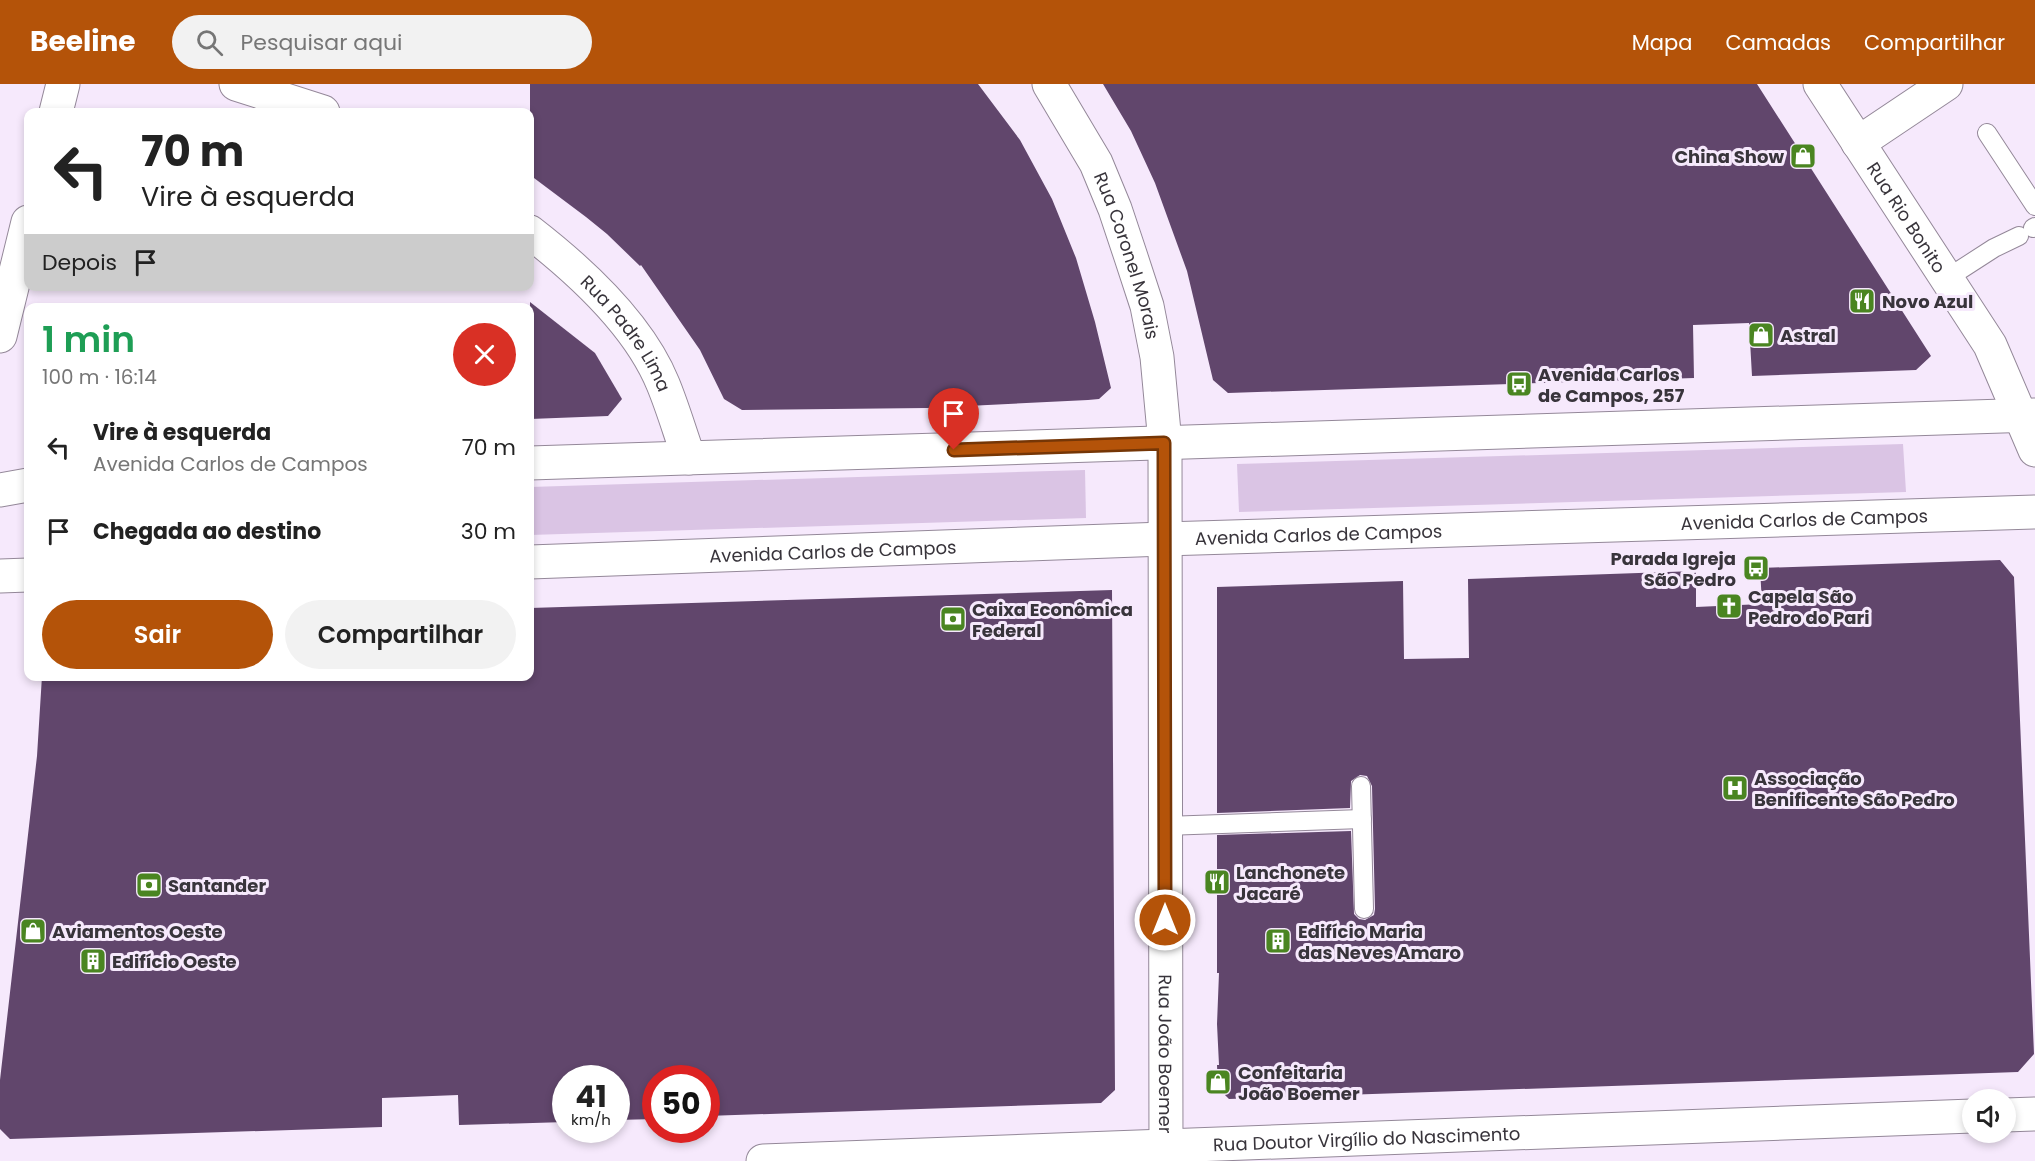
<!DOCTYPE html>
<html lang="pt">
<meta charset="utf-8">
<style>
:root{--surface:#fff;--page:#f2f2f2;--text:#222;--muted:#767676;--accent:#b45309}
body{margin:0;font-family:Poppins,sans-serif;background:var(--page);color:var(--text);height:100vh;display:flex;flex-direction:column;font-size:22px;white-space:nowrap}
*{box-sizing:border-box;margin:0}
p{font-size:20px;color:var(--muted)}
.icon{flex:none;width:33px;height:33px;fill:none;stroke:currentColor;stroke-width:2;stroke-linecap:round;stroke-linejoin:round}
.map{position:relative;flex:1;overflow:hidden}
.side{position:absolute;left:24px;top:219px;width:510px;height:378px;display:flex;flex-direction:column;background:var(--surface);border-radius:12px;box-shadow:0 3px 9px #0003}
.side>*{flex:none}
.banner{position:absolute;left:24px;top:24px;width:510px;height:183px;border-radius:12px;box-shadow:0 3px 9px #0003;background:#fff;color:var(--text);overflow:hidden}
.controls{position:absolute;left:1962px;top:1005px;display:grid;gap:12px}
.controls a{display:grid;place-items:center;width:54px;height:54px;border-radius:50%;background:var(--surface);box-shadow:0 3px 9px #0003;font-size:30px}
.speed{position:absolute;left:552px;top:981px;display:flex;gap:12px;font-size:30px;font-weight:700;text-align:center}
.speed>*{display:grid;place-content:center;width:78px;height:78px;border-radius:50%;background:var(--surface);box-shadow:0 3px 9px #0003;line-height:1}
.speed small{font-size:15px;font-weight:400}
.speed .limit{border:9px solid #d22;background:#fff;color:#111}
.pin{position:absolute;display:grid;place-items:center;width:51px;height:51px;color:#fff;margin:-62px -26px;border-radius:50% 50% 50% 0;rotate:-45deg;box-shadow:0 0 6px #0007}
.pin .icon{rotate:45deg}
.me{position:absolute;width:66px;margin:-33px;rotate:0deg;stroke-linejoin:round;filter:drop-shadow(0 0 4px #0008)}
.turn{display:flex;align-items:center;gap:21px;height:126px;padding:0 18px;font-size:27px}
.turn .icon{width:78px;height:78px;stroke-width:2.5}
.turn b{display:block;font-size:42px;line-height:51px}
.then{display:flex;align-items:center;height:57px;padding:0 18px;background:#0003;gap:12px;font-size:22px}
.round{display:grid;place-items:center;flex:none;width:63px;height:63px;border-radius:32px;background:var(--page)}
.overview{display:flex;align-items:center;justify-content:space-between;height:102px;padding:0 18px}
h1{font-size:36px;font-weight:600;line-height:45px;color:#1e9e55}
.button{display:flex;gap:12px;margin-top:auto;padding:12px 18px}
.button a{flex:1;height:69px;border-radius:36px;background:var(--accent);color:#fff;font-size:24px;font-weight:600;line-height:69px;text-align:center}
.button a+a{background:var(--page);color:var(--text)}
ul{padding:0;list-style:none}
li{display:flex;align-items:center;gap:18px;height:84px;padding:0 18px}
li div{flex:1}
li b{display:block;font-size:22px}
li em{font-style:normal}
header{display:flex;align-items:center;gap:36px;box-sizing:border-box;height:84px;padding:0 30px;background:var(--accent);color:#fff}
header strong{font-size:28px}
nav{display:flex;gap:33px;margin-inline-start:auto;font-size:21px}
.search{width:420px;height:54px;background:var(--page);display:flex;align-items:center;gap:15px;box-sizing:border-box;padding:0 21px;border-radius:33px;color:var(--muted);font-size:22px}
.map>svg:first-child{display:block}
</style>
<header>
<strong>Beeline</strong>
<div class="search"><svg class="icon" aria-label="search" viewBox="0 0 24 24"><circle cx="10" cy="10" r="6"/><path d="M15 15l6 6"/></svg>Pesquisar aqui</div>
<nav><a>Mapa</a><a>Camadas</a><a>Compartilhar</a></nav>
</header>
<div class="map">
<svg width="2035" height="1077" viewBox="0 0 2035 1077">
<rect width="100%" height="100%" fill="#f6e9fc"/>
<g fill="#dac4e4">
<path d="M1903,360L1906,408L1239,428L1237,380Z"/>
<path d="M1085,386L1086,434L530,451V403Z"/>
</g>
<g fill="#61466c">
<path d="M530,0H978L1020,56L1052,115L1076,174L1095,238L1111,304L1099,315L1088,316L927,324L742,326L724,315L700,266L641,181L640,182L607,150L586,133L530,91Z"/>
<path d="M1103,0H1757L1931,272L1916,286L1752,292L1749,239L1693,241L1694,294L1228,309L1213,296L1187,187L1155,99L1131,47Z"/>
<path d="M530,218L595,269L622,315L608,332L530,335Z"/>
<path d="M2000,476L2014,493L2034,970L2018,988L1229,1015L1218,1004L1217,981H1219L1217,940L1219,889H1217V751L1351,747L1354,830L1359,835L1365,836L1374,831L1375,825L1372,702L1367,692L1360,691L1351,697L1350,724L1217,729V503L1403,497L1404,575L1469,574L1468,495L1696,487V523L1762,520L1760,484Z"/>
<path d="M1112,506L1115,1006L1101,1019L706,1032V994H656V1035L616,1036V994H566V1038L459,1041L458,1011L382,1014V1043L10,1055L0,1045V996L37,672L42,592H530V524Z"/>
</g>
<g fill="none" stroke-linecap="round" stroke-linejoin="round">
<defs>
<g id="lane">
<path d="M1987,49L2035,122"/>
<path d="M2033,144L2035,143"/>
<path d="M1946,195L1994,164L2019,152"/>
<path d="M1361,702L1364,825"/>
<path d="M1165,742L1362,735"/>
</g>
<g id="street">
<path d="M236,0L323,28"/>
<path d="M1858,59L1946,0"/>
<path id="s1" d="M530,148C579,186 639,241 663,300C673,324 680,349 689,374"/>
<path d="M2006,1031L2035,1030"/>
<path id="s2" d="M763,1077L1972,1032"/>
</g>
<g id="secondary">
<path id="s3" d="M1049,0L1096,79L1115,125L1131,173L1147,222L1157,273L1165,359L1166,1077"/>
<path id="s4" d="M1820,0L1990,261L2035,366"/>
<path d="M56,28L63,0"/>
<path d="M0,252L28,138"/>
<path d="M530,379L2035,331"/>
<path d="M0,406L28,401"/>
<path id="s5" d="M530,478L1164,455L2035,428"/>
<path d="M0,492L28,491"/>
</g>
</defs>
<use href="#lane" stroke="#948899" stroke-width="20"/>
<use href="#street" stroke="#948899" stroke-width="35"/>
<use href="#secondary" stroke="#948899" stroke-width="35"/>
<use href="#lane" stroke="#fff" stroke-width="18"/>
<use href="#street" stroke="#fff" stroke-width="33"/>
<use href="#secondary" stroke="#fff" stroke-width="33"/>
</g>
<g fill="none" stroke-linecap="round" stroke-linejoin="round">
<defs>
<path id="route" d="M954,366L1164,359L1165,836"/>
</defs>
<use href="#route" stroke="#753606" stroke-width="15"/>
<use href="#route" stroke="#b45309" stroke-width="10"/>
</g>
<defs>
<symbol id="shop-square" viewBox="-11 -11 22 22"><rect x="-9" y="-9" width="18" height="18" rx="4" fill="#4a8521" stroke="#f6e9fc"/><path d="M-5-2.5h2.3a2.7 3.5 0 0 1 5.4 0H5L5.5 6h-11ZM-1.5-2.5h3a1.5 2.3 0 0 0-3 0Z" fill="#fff"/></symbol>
<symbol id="restaurant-square" viewBox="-11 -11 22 22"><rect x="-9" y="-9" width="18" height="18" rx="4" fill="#4a8521" stroke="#f6e9fc"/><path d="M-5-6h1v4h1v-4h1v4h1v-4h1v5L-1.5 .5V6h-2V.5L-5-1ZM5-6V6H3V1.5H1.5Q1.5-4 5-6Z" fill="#fff"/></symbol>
<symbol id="bus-square" viewBox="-11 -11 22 22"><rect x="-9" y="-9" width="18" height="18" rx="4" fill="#4a8521" stroke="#f6e9fc"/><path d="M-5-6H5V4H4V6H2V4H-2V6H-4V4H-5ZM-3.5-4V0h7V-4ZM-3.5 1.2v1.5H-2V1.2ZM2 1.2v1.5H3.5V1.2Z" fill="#fff"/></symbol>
<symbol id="church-square" viewBox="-11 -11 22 22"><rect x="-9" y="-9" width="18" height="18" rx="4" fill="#4a8521" stroke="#f6e9fc"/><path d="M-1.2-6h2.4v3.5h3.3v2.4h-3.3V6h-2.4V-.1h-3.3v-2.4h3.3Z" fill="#fff"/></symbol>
<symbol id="bank-square" viewBox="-11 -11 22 22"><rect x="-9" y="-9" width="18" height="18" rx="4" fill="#4a8521" stroke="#f6e9fc"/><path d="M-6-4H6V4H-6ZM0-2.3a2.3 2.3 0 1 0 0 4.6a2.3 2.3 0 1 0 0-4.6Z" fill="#fff"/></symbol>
<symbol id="hospital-square" viewBox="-11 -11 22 22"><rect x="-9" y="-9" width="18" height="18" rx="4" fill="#4a8521" stroke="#f6e9fc"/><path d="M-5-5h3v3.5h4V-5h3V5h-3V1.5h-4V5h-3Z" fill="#fff"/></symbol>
<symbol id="building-square" viewBox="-11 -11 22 22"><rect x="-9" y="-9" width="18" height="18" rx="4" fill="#4a8521" stroke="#f6e9fc"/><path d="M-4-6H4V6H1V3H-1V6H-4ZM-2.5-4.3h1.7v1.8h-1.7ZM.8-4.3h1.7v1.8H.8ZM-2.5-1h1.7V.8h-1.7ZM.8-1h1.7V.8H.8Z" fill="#fff"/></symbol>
</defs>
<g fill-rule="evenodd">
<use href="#shop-square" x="1788" y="57" width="30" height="30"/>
<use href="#restaurant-square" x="1847" y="202" width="30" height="30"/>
<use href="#shop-square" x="1746" y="236" width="30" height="30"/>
<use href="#bus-square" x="1504" y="285" width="30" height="30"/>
<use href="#bus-square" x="1741" y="469" width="30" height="30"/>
<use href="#church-square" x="1714" y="507" width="30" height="30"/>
<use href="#bank-square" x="938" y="520" width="30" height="30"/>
<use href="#hospital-square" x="1720" y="689" width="30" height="30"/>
<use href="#restaurant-square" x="1202" y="783" width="30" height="30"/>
<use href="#bank-square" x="134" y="786" width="30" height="30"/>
<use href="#shop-square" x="18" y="832" width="30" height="30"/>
<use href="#building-square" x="1263" y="842" width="30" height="30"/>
<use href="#building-square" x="78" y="862" width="30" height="30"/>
<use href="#shop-square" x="1203" y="983" width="30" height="30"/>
</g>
<g text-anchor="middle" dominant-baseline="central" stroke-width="6" stroke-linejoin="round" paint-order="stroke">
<g font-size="18" font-weight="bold" fill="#38343b" stroke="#f6e9fc" text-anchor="start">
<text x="1784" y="72" text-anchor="end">China Show</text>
<text x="1882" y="217">Novo Azul</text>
<text x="1780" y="251">Astral</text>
<text x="1538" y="290">Avenida Carlos<tspan x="1538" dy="21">de Campos, 257</tspan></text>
<text x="1736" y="474" text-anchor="end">Parada Igreja<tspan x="1736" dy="21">São Pedro</tspan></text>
<text x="1748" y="512">Capela São<tspan x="1748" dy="21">Pedro do Pari</tspan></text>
<text x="972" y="525">Caixa Econômica<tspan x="972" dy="21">Federal</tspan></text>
<text x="1754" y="694">Associação<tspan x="1754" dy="21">Benificente São Pedro</tspan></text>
<text x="1236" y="788">Lanchonete<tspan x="1236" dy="21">Jacaré</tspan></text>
<text x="168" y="801">Santander</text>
<text x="52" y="847">Aviamentos Oeste</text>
<text x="1298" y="847">Edifício Maria<tspan x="1298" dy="21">das Neves Amaro</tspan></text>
<text x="112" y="877">Edifício Oeste</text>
<text x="1238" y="988">Confeitaria<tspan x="1238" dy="21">João Boemer</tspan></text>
</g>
<g font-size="18" fill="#38343b" stroke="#f6e9fc">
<text stroke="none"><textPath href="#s4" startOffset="159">Rua Rio Bonito</textPath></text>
<text stroke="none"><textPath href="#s3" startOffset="190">Rua Coronel Morais</textPath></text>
<text stroke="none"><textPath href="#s1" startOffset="141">Rua Padre Lima</textPath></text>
<text stroke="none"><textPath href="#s5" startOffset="1275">Avenida Carlos de Campos</textPath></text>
<text stroke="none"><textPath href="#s5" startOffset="789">Avenida Carlos de Campos</textPath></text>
<text stroke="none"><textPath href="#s5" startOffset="303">Avenida Carlos de Campos</textPath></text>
<text stroke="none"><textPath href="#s3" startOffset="993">Rua João Boemer</textPath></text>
<text stroke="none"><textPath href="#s2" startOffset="604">Rua Doutor Virgílio do Nascimento</textPath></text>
</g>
</g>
</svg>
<div class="controls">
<a><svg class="icon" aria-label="sound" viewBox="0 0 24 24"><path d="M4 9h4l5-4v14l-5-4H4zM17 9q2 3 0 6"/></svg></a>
</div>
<div class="speed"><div>41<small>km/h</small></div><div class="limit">50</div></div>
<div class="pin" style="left:954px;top:366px;background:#d93025"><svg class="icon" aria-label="arrive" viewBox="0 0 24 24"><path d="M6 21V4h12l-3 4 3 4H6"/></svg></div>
<svg class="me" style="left:1165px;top:836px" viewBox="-20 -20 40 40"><circle r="17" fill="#b45309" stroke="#fff" stroke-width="3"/><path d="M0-11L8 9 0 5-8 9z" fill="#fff"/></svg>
<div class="banner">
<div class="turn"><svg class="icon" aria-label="left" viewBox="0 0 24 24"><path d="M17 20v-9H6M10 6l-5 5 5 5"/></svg><div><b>70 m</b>Vire à esquerda</div></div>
<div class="then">Depois<svg class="icon" aria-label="arrive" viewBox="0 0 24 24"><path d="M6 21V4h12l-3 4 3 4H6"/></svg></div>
</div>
<section class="side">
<div class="overview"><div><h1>1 min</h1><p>100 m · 16:14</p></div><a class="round" style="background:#d93025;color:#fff"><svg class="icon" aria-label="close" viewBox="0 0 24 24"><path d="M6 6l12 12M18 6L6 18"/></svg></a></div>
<ul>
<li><svg class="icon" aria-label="left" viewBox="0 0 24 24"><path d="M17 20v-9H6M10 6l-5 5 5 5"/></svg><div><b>Vire à esquerda</b><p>Avenida Carlos de Campos</p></div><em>70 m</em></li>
<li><svg class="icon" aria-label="arrive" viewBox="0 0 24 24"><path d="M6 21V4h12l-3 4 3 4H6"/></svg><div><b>Chegada ao destino</b></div><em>30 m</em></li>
</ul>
<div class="button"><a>Sair</a><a>Compartilhar</a></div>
</section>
</div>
